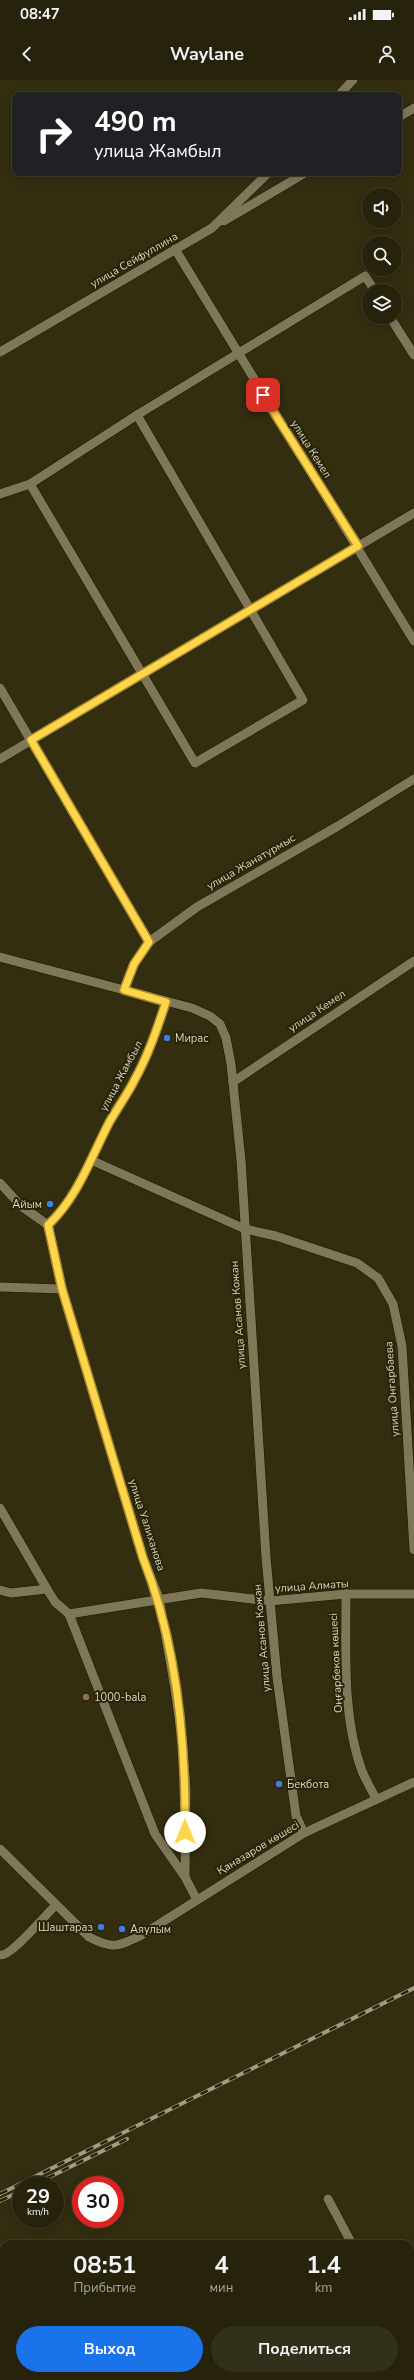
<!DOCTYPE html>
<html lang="ru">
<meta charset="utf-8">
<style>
:root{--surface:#26220c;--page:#322f1a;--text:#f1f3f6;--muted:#a4a49d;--line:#423f2d;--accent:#1a73e8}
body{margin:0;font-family:"Nunito Sans",sans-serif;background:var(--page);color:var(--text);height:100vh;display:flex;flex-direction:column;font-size:15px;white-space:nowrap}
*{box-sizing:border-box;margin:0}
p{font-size:13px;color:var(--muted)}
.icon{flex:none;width:22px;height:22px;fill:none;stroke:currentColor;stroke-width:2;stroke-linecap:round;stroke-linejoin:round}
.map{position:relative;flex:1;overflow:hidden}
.drawer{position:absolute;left:0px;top:2160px;width:414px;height:140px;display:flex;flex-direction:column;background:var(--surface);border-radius:12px 12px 0 0;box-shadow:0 2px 10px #0003,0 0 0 1px var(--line)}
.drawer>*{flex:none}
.guide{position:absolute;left:12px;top:12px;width:390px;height:84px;border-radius:8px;box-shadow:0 2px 10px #0003,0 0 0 1px var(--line);background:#202124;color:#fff;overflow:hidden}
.fabs{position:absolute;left:362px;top:108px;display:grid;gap:8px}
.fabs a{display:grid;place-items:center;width:40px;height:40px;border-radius:50%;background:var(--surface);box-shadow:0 2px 10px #0003,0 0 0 1px var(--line);font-size:20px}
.speed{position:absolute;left:12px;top:2096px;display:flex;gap:8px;font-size:20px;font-weight:700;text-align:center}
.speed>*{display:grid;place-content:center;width:52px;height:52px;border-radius:50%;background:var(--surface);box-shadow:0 2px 10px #0003,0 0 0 1px var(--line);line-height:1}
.speed small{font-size:10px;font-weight:400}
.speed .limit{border:6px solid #d22;background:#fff;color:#111}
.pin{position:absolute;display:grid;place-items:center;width:34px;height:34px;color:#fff;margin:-17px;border-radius:8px;box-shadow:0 2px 6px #0006}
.me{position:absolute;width:44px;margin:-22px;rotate:0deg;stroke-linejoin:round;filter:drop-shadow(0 0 3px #0008)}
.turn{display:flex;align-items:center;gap:14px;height:84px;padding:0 16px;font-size:18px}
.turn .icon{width:52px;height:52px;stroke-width:2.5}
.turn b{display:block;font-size:28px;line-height:34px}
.eta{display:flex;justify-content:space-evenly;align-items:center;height:68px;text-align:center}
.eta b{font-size:24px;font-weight:700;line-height:28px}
.cta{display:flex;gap:8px;margin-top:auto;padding:8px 16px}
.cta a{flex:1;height:46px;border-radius:24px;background:var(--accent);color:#fff;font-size:16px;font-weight:700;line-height:46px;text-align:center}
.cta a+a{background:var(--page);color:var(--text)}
.status{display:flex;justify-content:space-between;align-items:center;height:28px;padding:0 20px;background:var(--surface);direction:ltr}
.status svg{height:11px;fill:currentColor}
header{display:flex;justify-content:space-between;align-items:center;height:52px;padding:0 16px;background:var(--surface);font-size:18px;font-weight:700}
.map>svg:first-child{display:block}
</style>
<div class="status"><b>08:47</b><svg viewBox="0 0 49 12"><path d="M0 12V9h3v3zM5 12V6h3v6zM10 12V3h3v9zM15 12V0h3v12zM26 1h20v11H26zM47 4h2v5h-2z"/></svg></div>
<header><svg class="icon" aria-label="back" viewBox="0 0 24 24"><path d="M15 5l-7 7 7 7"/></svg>Waylane<svg class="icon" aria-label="person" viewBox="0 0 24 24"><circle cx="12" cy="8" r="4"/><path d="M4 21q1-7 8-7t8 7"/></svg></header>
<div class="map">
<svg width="414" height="2300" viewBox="0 0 414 2300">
<rect width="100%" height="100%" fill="#332e10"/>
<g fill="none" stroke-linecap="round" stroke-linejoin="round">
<defs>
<g id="minor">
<path d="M339,15L353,0"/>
<path d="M399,37L414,28"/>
<path d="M224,141L305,93"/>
<path d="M175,169L414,561"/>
<path d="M390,237L414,275"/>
<path d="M0,272L212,148L268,93"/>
<path d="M30,404L195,683L303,620L137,335"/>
<path d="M0,414L30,404L137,335L365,196L375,211"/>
<path d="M0,608L149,862"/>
<path d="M0,679L414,433"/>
<path d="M0,877L192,928L210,936L220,944L226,958L231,984L241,1080L266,1477L277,1597L296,1736L304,1753"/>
<path d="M124,910L135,883L149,862L197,827L338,746L414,699"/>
<path d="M233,1002L414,881"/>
<path d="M91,1080L245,1149L276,1156L357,1183L378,1198L393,1224L402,1266L414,1470"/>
<path d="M0,1103L21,1126L48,1145L62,1209L143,1478L159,1518L175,1609L182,1658L186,1708L185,1797L197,1820"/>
<path d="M48,1145C78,1117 91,1077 110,1041C118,1027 127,1015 134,1001C148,976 157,949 166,922"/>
<path d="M0,1207L62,1209"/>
<path d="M0,1428L47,1509L55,1522L69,1534L155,1754L185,1797"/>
<path d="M0,1510L11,1513L47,1509"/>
<path d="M346,1514C346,1572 342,1636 362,1691C366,1701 372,1710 376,1719"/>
<path d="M69,1534L201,1513L270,1521L346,1514H414"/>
<path d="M0,1769L89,1857C112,1869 117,1867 140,1856L304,1753L414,1702"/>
<path d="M0,1875C11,1877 46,1834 56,1825"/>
<path d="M328,2119L352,2164"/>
<path d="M410,2269L414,2276"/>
<path d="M85,2296L88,2300"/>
<path d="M255,2296L257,2300"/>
</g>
</defs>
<use href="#minor" stroke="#1b1600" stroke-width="10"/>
<use href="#minor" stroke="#7e7859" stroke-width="9"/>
<defs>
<g id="rail">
<path d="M33,2105L127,2059"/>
<path d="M0,2114L414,1908"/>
<path d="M0,2121L21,2111"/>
</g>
</defs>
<use href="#rail" stroke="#a09d87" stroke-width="4"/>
<use href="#rail" stroke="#292406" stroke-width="2.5" stroke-dasharray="8" stroke-linecap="butt"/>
</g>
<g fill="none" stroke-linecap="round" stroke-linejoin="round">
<defs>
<path id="route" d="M185,1752C186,1661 177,1564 143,1478L62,1209L48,1145C78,1117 91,1077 110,1041C118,1027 127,1015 134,1001C148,976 157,949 166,922L124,910L134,884L149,862L31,660L358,466L263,315"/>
</defs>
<use href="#route" stroke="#a68a30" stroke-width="10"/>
<use href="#route" stroke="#ffd54a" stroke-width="7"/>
</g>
<g fill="#3f7fe0" stroke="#292406" stroke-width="1.5">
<circle cx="167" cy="958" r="4"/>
<circle cx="50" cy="1124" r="4"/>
<circle cx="279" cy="1704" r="4"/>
<circle cx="101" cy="1847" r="4"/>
<circle cx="122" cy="1849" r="4"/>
</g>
<circle fill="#8d6e63" stroke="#292406" stroke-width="1.5" cx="86" cy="1617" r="4"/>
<g text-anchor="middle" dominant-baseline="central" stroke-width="4" stroke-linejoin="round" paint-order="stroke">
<g font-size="11" fill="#d9d6c5" stroke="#292406">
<text transform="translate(134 180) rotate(-30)">улица Сейфуллина</text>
<text transform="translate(311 369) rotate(58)">улица Кемел</text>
<text transform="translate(251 782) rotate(-30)">улица Жанатурмыс</text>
<text transform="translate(317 931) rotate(-34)">улица Кемел</text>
<text transform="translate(121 996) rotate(-62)">улица Жамбыл</text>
<text transform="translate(238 1235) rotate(-94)">улица Асанов Кожан</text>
<text transform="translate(392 1309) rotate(-94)">улица Онгарбаева</text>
<text transform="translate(147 1445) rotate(72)">улица Уалиханова</text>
<text transform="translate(312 1506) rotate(-4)">улица Алматы</text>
<text transform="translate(262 1558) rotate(-95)">улица Асанов Кожан</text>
<text transform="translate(336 1583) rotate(-93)">Оңғарбеков көшесі</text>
<text transform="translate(258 1768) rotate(-31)">Қаназаров көшесі</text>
</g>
<g font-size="11" fill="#d9d6c5" stroke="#292406" text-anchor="start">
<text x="175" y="958">Мирас</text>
<text x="42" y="1124" text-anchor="end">Айым</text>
<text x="94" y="1617">1000-bala</text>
<text x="287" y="1704">Бекбота</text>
<text x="93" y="1847" text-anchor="end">Шаштараз</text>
<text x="130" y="1849">Аяулым</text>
</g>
</g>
</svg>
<div class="fabs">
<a><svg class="icon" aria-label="sound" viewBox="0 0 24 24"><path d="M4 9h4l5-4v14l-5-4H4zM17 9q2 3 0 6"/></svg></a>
<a><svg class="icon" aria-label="search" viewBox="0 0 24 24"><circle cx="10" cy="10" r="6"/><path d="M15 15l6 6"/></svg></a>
<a><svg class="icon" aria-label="layers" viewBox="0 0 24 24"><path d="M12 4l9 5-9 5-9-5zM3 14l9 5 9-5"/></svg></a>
</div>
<div class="speed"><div>29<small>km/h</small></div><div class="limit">30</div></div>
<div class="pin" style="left:263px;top:315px;background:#d93025"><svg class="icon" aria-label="arrive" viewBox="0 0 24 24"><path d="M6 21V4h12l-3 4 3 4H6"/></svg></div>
<svg class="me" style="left:185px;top:1752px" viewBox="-20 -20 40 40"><circle r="19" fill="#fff"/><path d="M0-13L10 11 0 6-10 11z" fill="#ffd54a"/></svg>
<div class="guide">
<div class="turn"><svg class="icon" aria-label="right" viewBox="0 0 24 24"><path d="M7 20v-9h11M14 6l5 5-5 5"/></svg><div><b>490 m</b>улица Жамбыл</div></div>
</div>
<section class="drawer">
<div class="eta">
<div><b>08:51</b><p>Прибытие</p></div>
<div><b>4</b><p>мин</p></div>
<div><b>1.4</b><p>km</p></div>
</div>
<div class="cta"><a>Выход</a><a>Поделиться</a></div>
</section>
</div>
